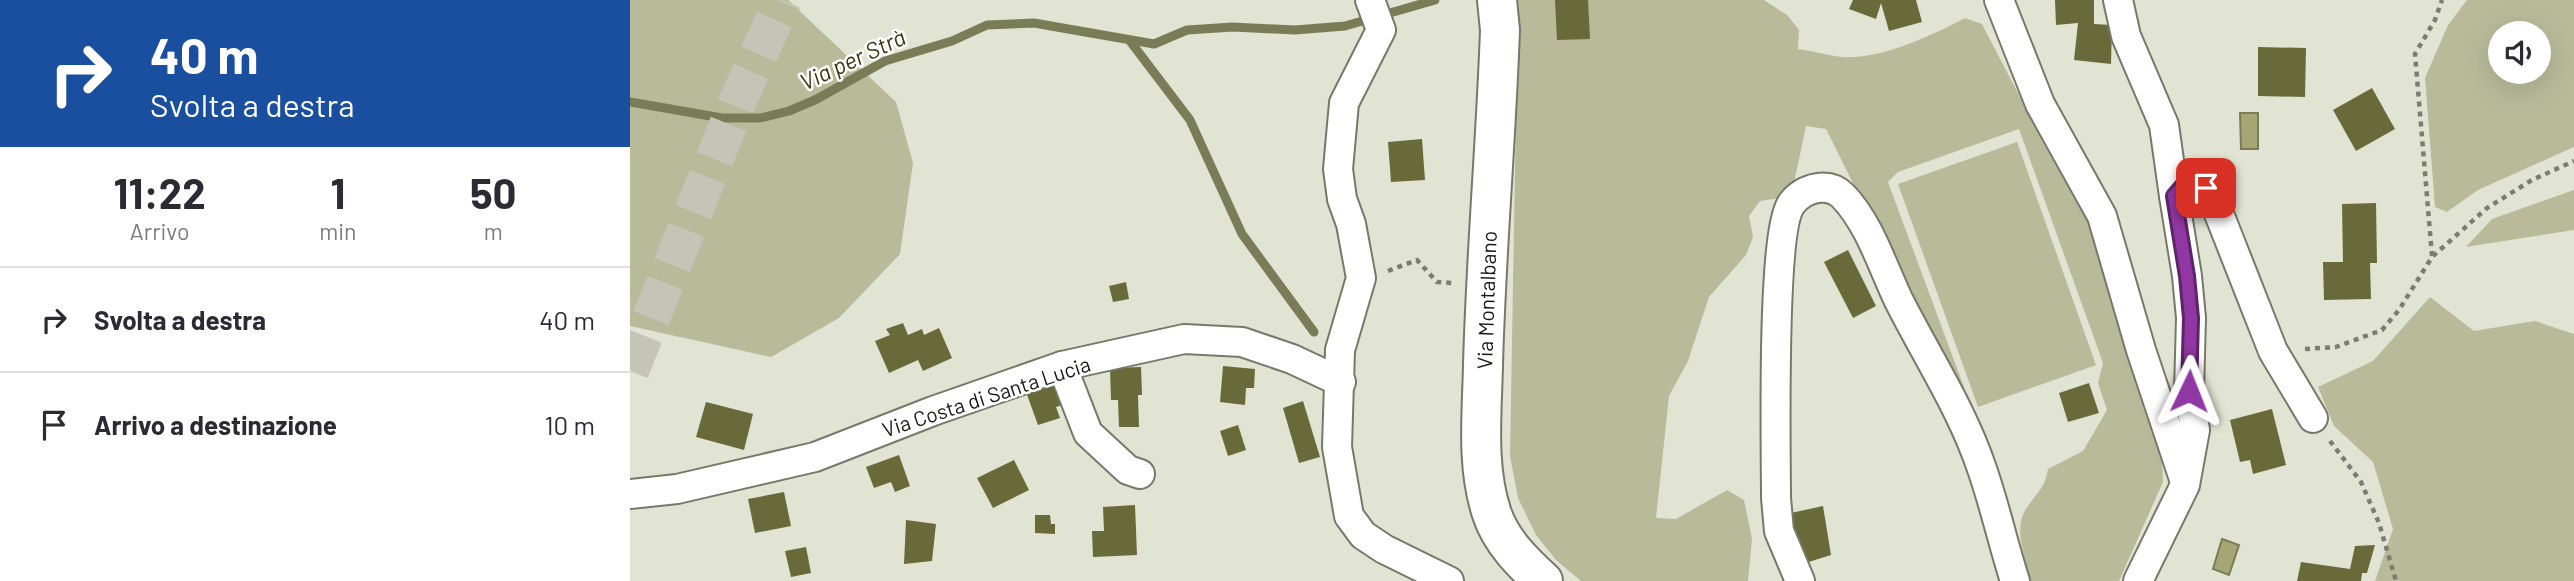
<!DOCTYPE html>
<html lang="it">
<meta charset="utf-8">
<style>
:root{--surface:#fff;--page:#f2f2f3;--text:#2b2b33;--muted:#7c7c81;--line:#e1e1e2}
body{margin:0;font-family:Barlow,sans-serif;background:var(--page);color:var(--text);height:100vh;display:flex;flex-direction:column;font-size:26px;white-space:nowrap}
*{box-sizing:border-box;margin:0}
p{font-size:23px;color:var(--muted)}
.icon{flex:none;width:38px;height:38px;fill:none;stroke:currentColor;stroke-width:2;stroke-linecap:round;stroke-linejoin:round}
.map{position:relative;flex:1;overflow:hidden}
.details{display:flex;flex-direction:column;background:var(--surface);width:630px}
.details>*{flex:none}
.top-card{background:#1a4fa0;color:#fff;overflow:hidden}
.buttons{position:absolute;left:1858px;top:21px;display:grid;gap:14px}
.buttons a{display:grid;place-items:center;width:63px;height:63px;border-radius:50%;background:var(--surface);box-shadow:0 7px 28px #0002;font-size:35px}
.pin{position:absolute;display:grid;place-items:center;width:60px;height:60px;color:#fff;margin:-30px;border-radius:14px;box-shadow:0 4px 10px #0006}
.me{position:absolute;width:77px;margin:-38px;rotate:2deg;stroke-linejoin:round;filter:drop-shadow(0 0 5px #0008)}
.turn{display:flex;align-items:center;gap:24px;height:147px;padding:0 35px;font-size:32px}
.turn .icon{width:91px;height:91px;stroke-width:2.5}
.turn b{display:block;font-size:49px;line-height:60px}
.eta{display:flex;justify-content:space-evenly;align-items:center;height:119px;text-align:center}
.eta b{font-size:42px;font-weight:700;line-height:49px}
ul{padding:0;list-style:none}
li{display:flex;align-items:center;gap:21px;height:105px;padding:0 35px;border-top:2px solid var(--line)}
li div{flex:1}
li b{display:block;font-size:26px}
li em{font-style:normal}
main{display:flex;flex:1;min-height:0}
.map>svg:first-child{display:block}
</style>
<main>
<section class="details">
<div class="top-card">
<div class="turn"><svg class="icon" aria-label="right" viewBox="0 0 24 24"><path d="M7 20v-9h11M14 6l5 5-5 5"/></svg><div><b>40 m</b>Svolta a destra</div></div>
</div>
<div class="eta">
<div><b>11:22</b><p>Arrivo</p></div>
<div><b>1</b><p>min</p></div>
<div><b>50</b><p>m</p></div>
</div>
<ul>
<li><svg class="icon" aria-label="right" viewBox="0 0 24 24"><path d="M7 20v-9h11M14 6l5 5-5 5"/></svg><div><b>Svolta a destra</b></div><em>40 m</em></li>
<li><svg class="icon" aria-label="arrive" viewBox="0 0 24 24"><path d="M6 21V4h12l-3 4 3 4H6"/></svg><div><b>Arrivo a destinazione</b></div><em>10 m</em></li>
</ul>
</section>
<div class="map">
<svg width="1944" height="581" viewBox="0 0 1944 581">
<rect width="100%" height="100%" fill="#e2e4d3"/>
<g fill="#b8ba9a" fill-rule="evenodd">
<path d="M0,0H158L266,102L283,163L270,254L209,318L141,357L0,326Z"/>
<path d="M888,0H1134L1157,15L1169,30L1168,49C1182,51 1197,55 1211,57C1250,60 1301,36 1335,18L1352,24L1404,124L1448,197L1469,247L1532,456L1533,482L1489,581H1395C1399,558 1387,544 1391,522C1393,507 1407,497 1413,485C1416,480 1417,474 1418,469L1453,451L1477,410L1468,383L1473,363L1389,129L1268,172L1258,182L1338,398L1331,401L1196,129L1176,126L1164,183L1150,198L1130,201L1119,216L1123,237L1116,255L1079,297L1058,361L1039,396L1026,518L1046,519L1097,490L1114,500L1122,539L1118,581H951L926,560L906,535L888,498L880,456Z"/>
<path d="M1837,0H1944V147L1848,190L1817,212L1805,207L1795,78L1818,25ZM1871,33H1909V72H1871Z"/>
<path d="M1387,142L1466,365L1348,407L1268,184Z"/>
<path d="M1944,190V230L1836,247L1862,219Z"/>
<path d="M1800,297L1844,331L1905,321L1944,334V581H1745L1763,529L1743,462L1704,426L1688,387L1743,361Z"/>
</g>
<g fill="#a4a774" stroke="#7a7c57" stroke-width="2">
<path d="M1610,113H1628V149H1611Z"/>
<path d="M1592,539L1609,545L1599,575L1583,569Z"/>
</g>
<g fill="none" stroke-linecap="round" stroke-linejoin="round">
<g stroke="#7a7c57" stroke-width="9">
<path d="M500,41L560,120L612,234L684,332"/>
<path d="M0,102L92,118H130L159,111L185,100L255,61L322,41L357,25L404,23L524,44L557,30L603,27L665,30L715,26L805,0"/>
</g>
</g>
<g fill="#686a3a">
<path d="M925,0H958L960,39L927,40Z"/>
<path d="M1223,0H1286L1292,22L1259,31L1251,3L1246,19L1219,9Z"/>
<path d="M1425,0H1464V24L1482,25L1481,64L1444,60L1448,23L1426,25Z"/>
<path d="M1628,47L1676,48L1675,97L1628,96Z"/>
<path d="M1742,88L1765,129L1726,151L1703,110Z"/>
<path d="M792,139L795,180L761,182L758,142Z"/>
<path d="M1746,203L1747,263H1740L1741,299L1694,300L1693,262H1713L1712,204Z"/>
<path d="M1218,250L1246,306L1223,318L1194,262Z"/>
<path d="M496,282L499,299L483,302L479,286Z"/>
<path d="M273,323L278,335L292,329L294,335L309,328L322,358L293,371L288,360L259,373L245,341L260,335L256,329Z"/>
<path d="M593,366L625,369L624,388H616L615,405L590,402Z"/>
<path d="M511,367L512,395H508L509,427H489L488,400H481L480,368Z"/>
<path d="M431,379L439,403L426,407L430,418L408,425L396,392Z"/>
<path d="M1459,383L1469,413L1438,422L1429,393Z"/>
<path d="M673,401L690,457L669,463L653,408Z"/>
<path d="M76,402L123,414L114,450L66,437Z"/>
<path d="M1642,409L1656,465L1623,474L1620,460L1610,462L1600,420Z"/>
<path d="M608,425L616,450L598,456L590,431Z"/>
<path d="M269,455L280,486L265,492L261,482L244,488L236,467Z"/>
<path d="M384,460L399,490L363,508L347,478Z"/>
<path d="M154,492L161,526L125,533L118,499Z"/>
<path d="M505,505L507,555L463,557L462,531H474L473,507Z"/>
<path d="M1193,506L1201,555L1169,565L1161,513Z"/>
<path d="M405,515H420L421,524H425V534L405,533Z"/>
<path d="M276,520L306,524L302,561L274,564Z"/>
<path d="M1745,545L1737,573H1732L1731,581H1667L1671,562L1720,569L1725,546Z"/>
<path d="M176,547L181,573L161,577L155,551Z"/>
</g>
<g fill="none" stroke-linecap="round" stroke-linejoin="round">
<path stroke="#c4c5b6" stroke-width="38" stroke-dasharray="38 19" stroke-linecap="butt" d="M0,371L106,105L153,0"/>
<defs>
<g id="street">
<path d="M740,0L751,30L714,103L708,169L712,199L721,224L731,278L710,350L707,447L719,516L733,535L754,549L819,581"/>
<path d="M1369,0L1410,104L1472,216L1511,350L1554,479"/>
<path d="M1488,0L1496,36L1534,125L1544,196"/>
<path d="M432,366L458,433L498,470L510,474"/>
<path d="M0,494L47,489L185,457L303,411L432,366L554,339L612,342L662,359L711,382"/>
<path d="M1170,581L1149,531L1146,498C1146,451 1141,230 1162,203C1174,188 1198,181 1213,196C1239,223 1252,265 1268,299C1296,355 1332,409 1352,469C1365,506 1373,544 1385,581"/>
<path d="M1508,581L1555,485L1565,430L1559,391L1561,318L1557,276L1544,196L1551,185C1564,178 1574,184 1582,196L1643,351L1683,418"/>
</g>
<path id="secondary" d="M867,0L870,30C866,142 856,253 853,365C852,414 846,467 862,514C871,541 892,562 913,581"/>
</defs>
<use href="#street" stroke="#77786a" stroke-width="32"/>
<use href="#secondary" stroke="#77786a" stroke-width="42"/>
<g stroke="#7c7d72" stroke-width="4.5" stroke-dasharray="5 5" stroke-linecap="butt">
<path d="M1802,256L1785,54L1805,20L1812,0"/>
<path d="M758,271L787,260L807,282L823,283"/>
<path d="M1675,349L1706,347L1752,330L1769,310L1802,257L1857,208L1902,180L1944,161"/>
<path d="M1700,441L1731,482L1749,523L1766,581"/>
</g>
<use href="#street" stroke="#fff" stroke-width="28"/>
<use href="#secondary" stroke="#fff" stroke-width="38"/>
</g>
<g fill="none" stroke-linecap="round" stroke-linejoin="round">
<defs>
<path id="route" d="M1559,391L1561,318L1557,276L1544,196L1556,182H1567L1576,188"/>
</defs>
<use href="#route" stroke="#5e246a" stroke-width="18"/>
<use href="#route" stroke="#9137a3" stroke-width="12"/>
</g>
<g text-anchor="middle" dominant-baseline="central" stroke-width="5" stroke-linejoin="round" paint-order="stroke">
<g font-size="21" fill="#181813" stroke="#fff">
<text transform="translate(856 300) rotate(-88)">Via Montalbano</text>
<text transform="translate(356 396) rotate(-18)">Via Costa di Santa Lucia</text>
</g>
<g font-size="23" font-style="italic" fill="#35360d" stroke="#fff">
<text transform="translate(222 59) rotate(-25)">Via per Strà</text>
</g>
</g>
</svg>
<div class="buttons">
<a><svg class="icon" aria-label="sound" viewBox="0 0 24 24"><path d="M4 9h4l5-4v14l-5-4H4zM17 9q2 3 0 6"/></svg></a>
</div>
<div class="pin" style="left:1576px;top:188px;background:#d93025"><svg class="icon" aria-label="arrive" viewBox="0 0 24 24"><path d="M6 21V4h12l-3 4 3 4H6"/></svg></div>
<svg class="me" style="left:1559px;top:391px" viewBox="-20 -20 40 40"><path d="M0-17L14 15 0 8-14 15z" fill="#9137a3" stroke="#fff" stroke-width="4"/></svg>
</div>
</main>
